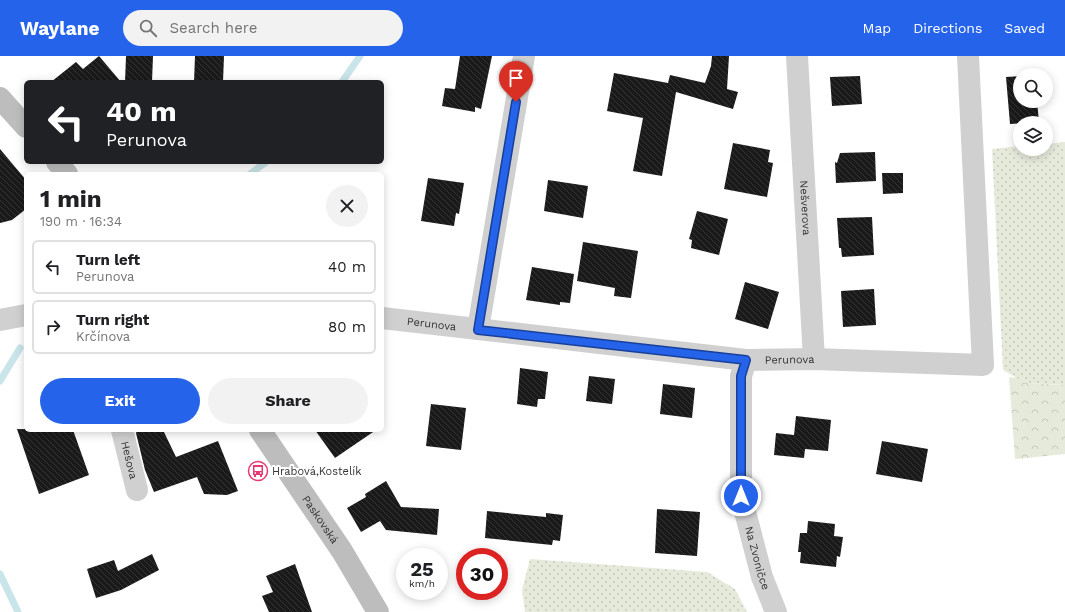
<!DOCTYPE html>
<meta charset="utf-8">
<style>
:root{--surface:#fff;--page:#f2f2f2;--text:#202124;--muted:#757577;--line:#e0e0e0;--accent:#2563eb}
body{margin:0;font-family:"Work Sans",sans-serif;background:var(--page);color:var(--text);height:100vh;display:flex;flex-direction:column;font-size:15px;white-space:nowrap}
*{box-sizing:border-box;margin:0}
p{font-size:13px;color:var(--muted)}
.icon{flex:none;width:22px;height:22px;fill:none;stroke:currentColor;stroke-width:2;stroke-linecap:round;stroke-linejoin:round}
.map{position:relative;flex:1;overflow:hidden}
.sheet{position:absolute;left:24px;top:116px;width:360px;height:260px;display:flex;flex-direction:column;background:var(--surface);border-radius:6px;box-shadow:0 2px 10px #0003}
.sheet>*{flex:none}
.hud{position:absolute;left:24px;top:24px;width:360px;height:84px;border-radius:6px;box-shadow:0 2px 10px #0003;background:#202124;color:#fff;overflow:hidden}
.buttons{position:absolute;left:1013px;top:12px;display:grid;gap:8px}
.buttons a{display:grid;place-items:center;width:40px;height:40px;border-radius:50%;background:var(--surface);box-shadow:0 2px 10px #0003;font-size:20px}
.speed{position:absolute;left:396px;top:492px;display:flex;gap:8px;font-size:20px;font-weight:700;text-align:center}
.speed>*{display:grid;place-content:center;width:52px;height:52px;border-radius:50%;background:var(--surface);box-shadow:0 2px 10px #0003;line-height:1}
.speed small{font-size:10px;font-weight:400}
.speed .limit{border:6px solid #d22;background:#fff;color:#111}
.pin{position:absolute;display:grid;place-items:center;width:34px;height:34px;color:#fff;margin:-41px -17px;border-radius:50% 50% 50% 0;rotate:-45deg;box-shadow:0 0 4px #0007}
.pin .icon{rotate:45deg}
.me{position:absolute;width:44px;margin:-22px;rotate:0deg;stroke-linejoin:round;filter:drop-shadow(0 0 3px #0008)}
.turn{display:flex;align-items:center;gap:14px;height:84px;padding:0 16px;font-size:18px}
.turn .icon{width:52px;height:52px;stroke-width:2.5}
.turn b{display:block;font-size:28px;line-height:34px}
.round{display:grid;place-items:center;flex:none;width:42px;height:42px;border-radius:21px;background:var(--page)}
.headline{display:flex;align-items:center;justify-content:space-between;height:68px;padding:0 16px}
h1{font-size:24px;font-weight:700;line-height:30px}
.cta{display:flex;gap:8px;margin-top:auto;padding:8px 16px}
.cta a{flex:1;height:46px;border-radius:24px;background:var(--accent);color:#fff;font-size:16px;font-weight:700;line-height:46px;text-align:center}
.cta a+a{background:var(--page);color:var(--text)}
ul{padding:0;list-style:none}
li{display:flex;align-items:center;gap:12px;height:54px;margin:0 8px 6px;padding:0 8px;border:2px solid var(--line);border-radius:6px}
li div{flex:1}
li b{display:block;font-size:15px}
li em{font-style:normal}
header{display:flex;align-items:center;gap:24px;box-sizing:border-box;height:56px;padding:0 20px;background:var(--accent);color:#fff}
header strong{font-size:19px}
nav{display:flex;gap:22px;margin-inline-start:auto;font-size:14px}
.search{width:280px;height:36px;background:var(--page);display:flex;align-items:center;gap:10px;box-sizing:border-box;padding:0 14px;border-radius:22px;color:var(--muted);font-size:15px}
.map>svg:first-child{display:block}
</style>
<header>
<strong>Waylane</strong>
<div class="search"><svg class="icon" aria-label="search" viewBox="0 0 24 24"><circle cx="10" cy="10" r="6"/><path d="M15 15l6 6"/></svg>Search here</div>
<nav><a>Map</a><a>Directions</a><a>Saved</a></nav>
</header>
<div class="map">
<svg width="1065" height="556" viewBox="0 0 1065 556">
<defs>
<pattern id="grass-dots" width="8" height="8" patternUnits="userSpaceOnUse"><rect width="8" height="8" fill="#e6eadb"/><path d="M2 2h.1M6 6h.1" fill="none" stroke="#c6c9bc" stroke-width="1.8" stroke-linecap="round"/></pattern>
<pattern id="forest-crowns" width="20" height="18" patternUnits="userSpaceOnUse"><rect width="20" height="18" fill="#e6eadb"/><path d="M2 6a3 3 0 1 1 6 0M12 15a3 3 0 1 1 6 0" fill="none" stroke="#c6c9bc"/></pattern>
<pattern id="building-back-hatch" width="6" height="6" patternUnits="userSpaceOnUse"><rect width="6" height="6" fill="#1a1a1a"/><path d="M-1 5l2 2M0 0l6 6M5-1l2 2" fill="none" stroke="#333"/></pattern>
</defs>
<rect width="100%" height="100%" fill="#fff"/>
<g fill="url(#grass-dots)">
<path d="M1065,86V329L1025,327L1003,314L992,93L1020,90V93H1046V88Z"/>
<path d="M530,503L707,516L735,533L747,556H525L522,534Z"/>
</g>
<path fill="url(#forest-crowns)" d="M1009,321L1017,322L1025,327L1065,329V398L1015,403Z"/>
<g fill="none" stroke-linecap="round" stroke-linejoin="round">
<g stroke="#c9e5ea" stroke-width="7">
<path d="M342,26L360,0"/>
<path d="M250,118L266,106"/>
<path d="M0,325L20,292"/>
<path d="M0,518L18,556"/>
</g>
</g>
<g fill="url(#building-back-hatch)">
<path d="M99,0L121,26H51L76,6L83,13Z"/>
<path d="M126,0H153L152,26H125Z"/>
<path d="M195,0H224L223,26H194Z"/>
<path d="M460,0H492L481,53L475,51V56L442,50L445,32L455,33Z"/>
<path d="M712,0H729L727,33L738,36L733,53L676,36L662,120L633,115L643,62L607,55L614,17L668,27L670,19L705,27L711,10Z"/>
<path d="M860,20L862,48L832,50L830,21Z"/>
<path d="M1020,20V45H1037L1039,66L1010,68L1006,21Z"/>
<path d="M733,87L770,94L768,106L773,107L767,141L724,133Z"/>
<path d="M0,93L26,124V153L12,164L0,167Z"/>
<path d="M875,96L876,125L836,127L835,106L837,107L840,97Z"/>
<path d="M882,117H903V137L883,138Z"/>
<path d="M428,122L464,127L459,158L456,157L454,170L421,165Z"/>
<path d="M548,124L588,130L583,162L544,155Z"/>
<path d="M697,155L728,163L719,199L691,192L692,184L689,183Z"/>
<path d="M872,161L874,199L842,201L841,192H839L837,162Z"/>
<path d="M583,186L638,195L631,242L614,240L615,232L577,225Z"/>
<path d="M532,211L574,218L570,247L560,246V249L526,244Z"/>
<path d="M745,226L779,236L768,273L735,263Z"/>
<path d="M874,233L876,269L843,271L841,235Z"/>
<path d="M520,312L548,316L545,343H538L537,351L517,348Z"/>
<path d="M589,320L615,323L612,348L586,345Z"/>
<path d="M663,328L695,332L692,362L660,358Z"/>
<path d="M431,348L466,352L461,394L426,390Z"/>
<path d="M796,360L831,364L828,395L805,393L804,402L774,399L776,377L794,379Z"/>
<path d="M17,373L73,374L89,419L39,438Z"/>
<path d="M137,374H163L176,401L218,385L238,435L227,439L204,438L197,421L154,436L145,414L136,377Z"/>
<path d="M315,374H376L335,402Z"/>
<path d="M882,385L928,393L922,426L876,418Z"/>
<path d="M386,425L401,451L439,453L437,479L386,474L380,465L361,476L347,452L366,441L365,438Z"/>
<path d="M657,453L700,456L697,500L655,497Z"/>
<path d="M487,455L546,461V457L563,459L560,485L553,484L552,489L485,482Z"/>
<path d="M808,465L835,468L834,480L843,481L840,501L837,500L836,511L800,507L801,496H798L800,477H807Z"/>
<path d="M152,498L159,514L121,534L96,542L87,513L114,504L118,515Z"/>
<path d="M295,508L312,556H269L262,540L273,536L266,520Z"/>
</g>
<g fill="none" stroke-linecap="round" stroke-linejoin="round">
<g stroke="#d0d0d0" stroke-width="22">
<path id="s1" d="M797,0L814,303"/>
<path id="s2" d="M382,262L746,304L814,303L983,309L968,0"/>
<path d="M0,264L26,259"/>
<path d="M478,273L524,0"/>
<path id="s3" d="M746,304L741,320V440L762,521L776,556"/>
<path id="s4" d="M122,374L137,434"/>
</g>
<g stroke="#bdbdbd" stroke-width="22">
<path d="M0,42L26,71"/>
<path d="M57,106L67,118"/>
<path id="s5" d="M260,374L342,495L378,556"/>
</g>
</g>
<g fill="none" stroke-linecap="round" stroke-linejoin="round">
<defs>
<path id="route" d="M516,46L478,274L746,304L741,320V440"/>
</defs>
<use href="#route" stroke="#184099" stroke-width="10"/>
<use href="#route" stroke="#2563eb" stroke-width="7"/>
</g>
<defs>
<symbol id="bus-ring" viewBox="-11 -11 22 22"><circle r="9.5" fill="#fff" stroke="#e53a70" stroke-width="1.5"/><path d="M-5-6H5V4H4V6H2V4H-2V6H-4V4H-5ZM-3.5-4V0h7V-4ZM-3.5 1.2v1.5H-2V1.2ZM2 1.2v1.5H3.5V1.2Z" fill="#e53a70"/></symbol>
</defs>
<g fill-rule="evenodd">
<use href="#bus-ring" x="247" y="404" width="22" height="22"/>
</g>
<g text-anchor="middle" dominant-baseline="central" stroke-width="4" stroke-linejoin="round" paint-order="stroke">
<g font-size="11" fill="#333" stroke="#fff">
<text stroke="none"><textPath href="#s1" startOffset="152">Nešverova</textPath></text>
<text stroke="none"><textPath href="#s2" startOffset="50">Perunova</textPath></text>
<text stroke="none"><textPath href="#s2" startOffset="410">Perunova</textPath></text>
<text stroke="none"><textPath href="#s4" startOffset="31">Hešova</textPath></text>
<text stroke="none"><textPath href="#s5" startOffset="108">Paskovská</textPath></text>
<text stroke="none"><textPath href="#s3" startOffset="201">Na Zvoničce</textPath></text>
</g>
<g font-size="11" fill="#333" stroke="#fff" text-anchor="start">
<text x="272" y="415">Hrabová,Kostelík</text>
</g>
</g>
</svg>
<div class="buttons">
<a><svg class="icon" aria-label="search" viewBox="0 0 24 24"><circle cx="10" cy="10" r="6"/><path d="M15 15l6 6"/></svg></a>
<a><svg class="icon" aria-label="layers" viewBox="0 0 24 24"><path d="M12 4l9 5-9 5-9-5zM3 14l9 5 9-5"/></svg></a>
</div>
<div class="speed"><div>25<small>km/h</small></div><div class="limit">30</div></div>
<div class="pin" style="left:516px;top:46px;background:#d93025"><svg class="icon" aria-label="arrive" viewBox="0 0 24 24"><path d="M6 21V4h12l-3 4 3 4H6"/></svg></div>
<svg class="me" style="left:741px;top:440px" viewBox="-20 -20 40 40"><circle r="17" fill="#2563eb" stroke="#fff" stroke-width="3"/><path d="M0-11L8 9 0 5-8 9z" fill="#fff"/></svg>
<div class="hud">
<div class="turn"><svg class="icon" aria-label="left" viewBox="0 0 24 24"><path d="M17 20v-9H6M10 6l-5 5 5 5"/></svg><div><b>40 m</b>Perunova</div></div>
</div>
<section class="sheet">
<div class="headline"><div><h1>1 min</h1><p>190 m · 16:34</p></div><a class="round"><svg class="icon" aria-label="close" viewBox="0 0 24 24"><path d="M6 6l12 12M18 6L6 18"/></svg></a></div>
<ul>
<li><svg class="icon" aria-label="left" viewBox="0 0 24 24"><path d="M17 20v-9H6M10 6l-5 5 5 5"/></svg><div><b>Turn left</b><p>Perunova</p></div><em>40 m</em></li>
<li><svg class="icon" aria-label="right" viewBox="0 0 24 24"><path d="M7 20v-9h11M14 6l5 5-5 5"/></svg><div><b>Turn right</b><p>Krčínova</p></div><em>80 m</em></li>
</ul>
<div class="cta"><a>Exit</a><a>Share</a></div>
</section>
</div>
